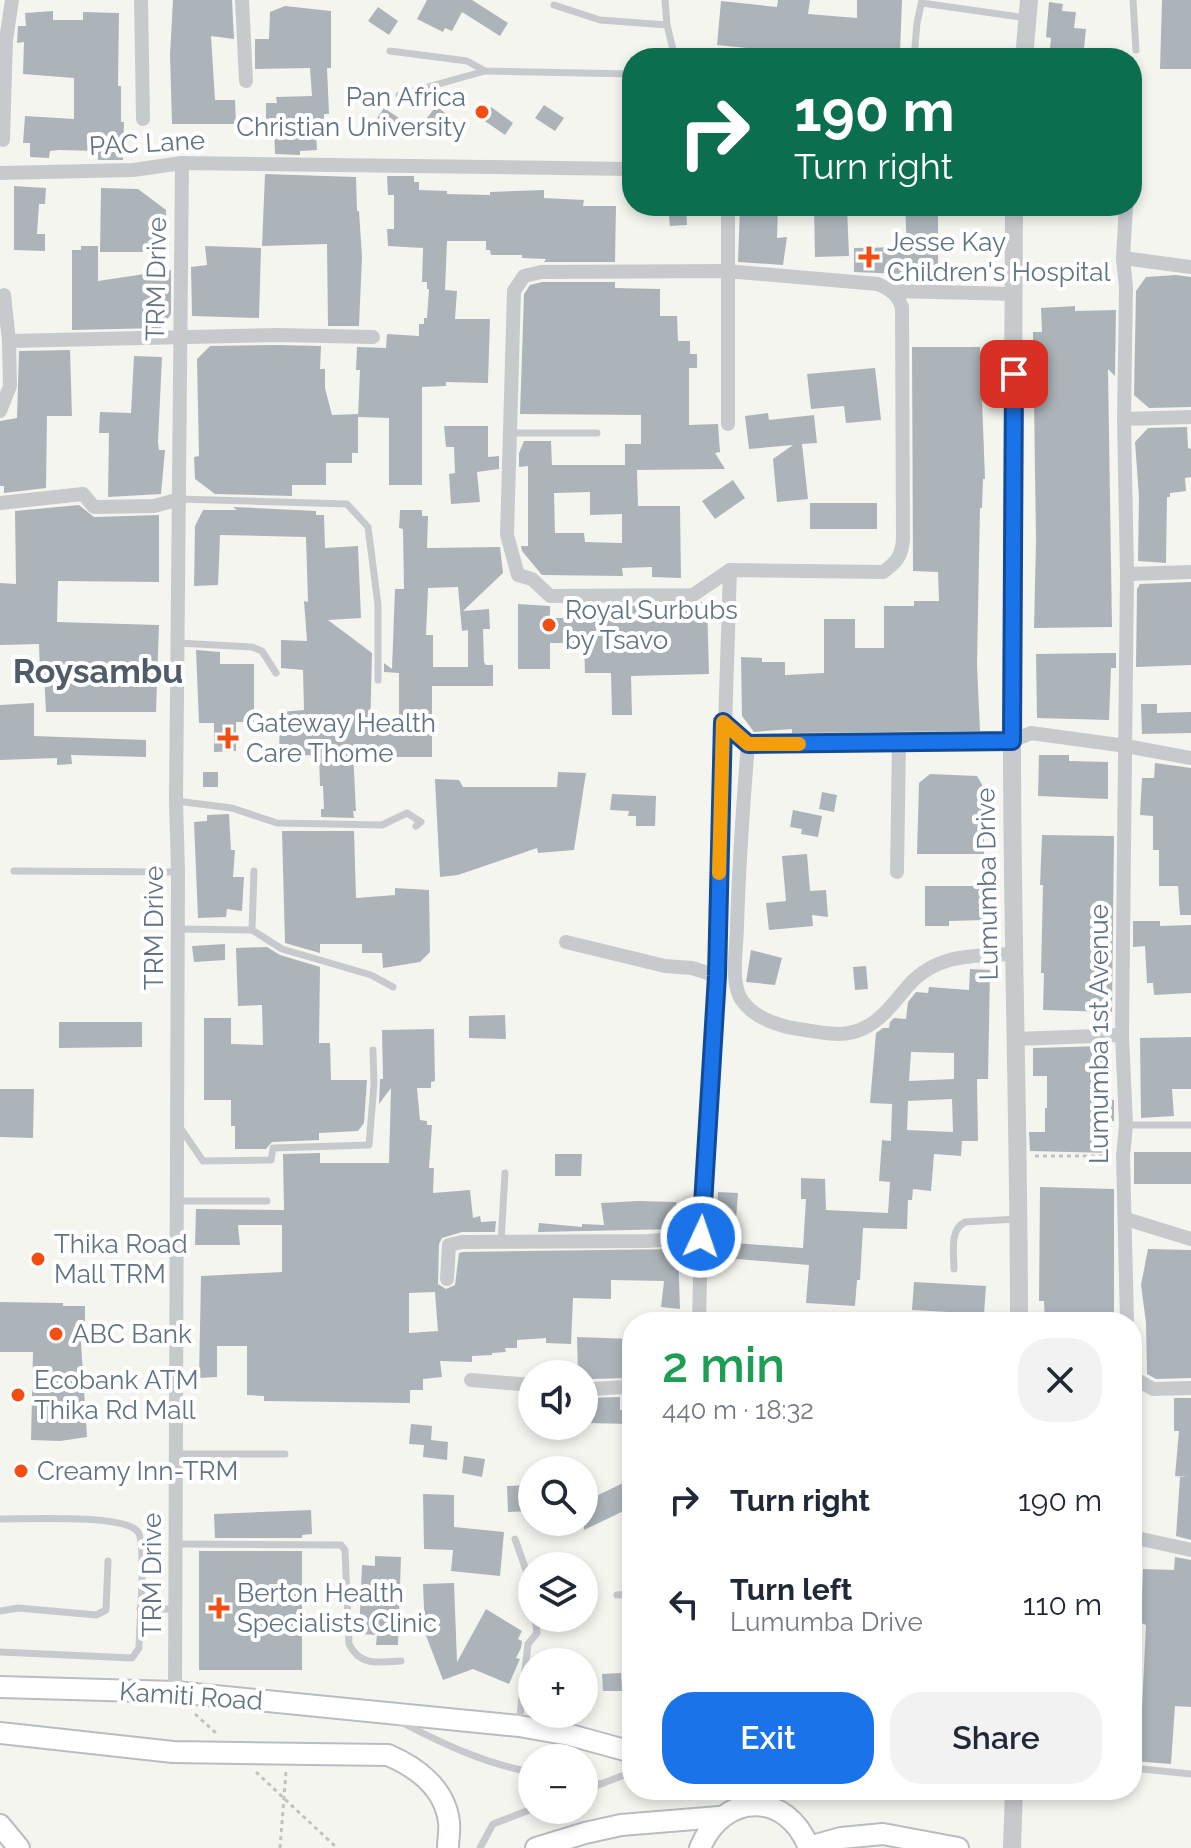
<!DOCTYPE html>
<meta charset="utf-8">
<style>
:root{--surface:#fff;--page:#f2f2f3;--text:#1f2937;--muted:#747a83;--accent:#1a73e8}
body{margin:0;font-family:Raleway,sans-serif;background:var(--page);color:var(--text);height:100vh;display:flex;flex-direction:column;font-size:30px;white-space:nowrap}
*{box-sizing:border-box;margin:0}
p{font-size:26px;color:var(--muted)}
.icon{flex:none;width:44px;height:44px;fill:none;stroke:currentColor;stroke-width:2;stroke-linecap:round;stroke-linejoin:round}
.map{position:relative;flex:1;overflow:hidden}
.details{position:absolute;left:622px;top:1312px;width:520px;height:488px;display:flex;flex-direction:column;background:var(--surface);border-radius:32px;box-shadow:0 4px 12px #0003}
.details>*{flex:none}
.guide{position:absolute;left:622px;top:48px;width:520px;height:168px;border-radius:32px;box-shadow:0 4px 12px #0003;background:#0b6e4f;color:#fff;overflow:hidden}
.tools{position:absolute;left:518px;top:1360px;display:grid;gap:16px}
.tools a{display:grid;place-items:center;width:80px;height:80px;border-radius:50%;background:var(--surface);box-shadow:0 4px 12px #0003;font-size:40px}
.pin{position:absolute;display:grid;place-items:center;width:68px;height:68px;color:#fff;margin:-34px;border-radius:16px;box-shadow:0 4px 12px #0006}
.me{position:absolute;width:88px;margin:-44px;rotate:3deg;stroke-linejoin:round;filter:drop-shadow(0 0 6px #0008)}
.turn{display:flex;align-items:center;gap:28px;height:168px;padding:0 40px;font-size:36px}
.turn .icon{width:104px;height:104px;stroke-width:2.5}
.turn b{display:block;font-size:56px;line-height:68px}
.round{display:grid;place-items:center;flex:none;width:84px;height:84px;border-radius:32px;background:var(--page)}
.headline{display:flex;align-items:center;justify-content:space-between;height:136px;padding:0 40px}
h1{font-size:48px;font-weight:600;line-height:60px;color:#1e9e55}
.cta{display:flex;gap:16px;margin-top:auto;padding:16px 40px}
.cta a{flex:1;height:92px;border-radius:32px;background:var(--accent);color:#fff;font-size:32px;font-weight:600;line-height:92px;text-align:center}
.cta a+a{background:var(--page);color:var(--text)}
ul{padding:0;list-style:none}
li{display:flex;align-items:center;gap:24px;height:104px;padding:0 40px}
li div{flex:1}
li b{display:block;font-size:30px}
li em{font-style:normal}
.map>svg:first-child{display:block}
</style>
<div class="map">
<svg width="1191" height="1848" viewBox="0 0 1191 1848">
<rect width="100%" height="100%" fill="#f5f5f0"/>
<g fill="#acb4ba" fill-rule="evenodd">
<path d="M173,0H232L234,39L211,36L215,100H235L236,124H172L170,55Z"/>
<path d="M427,0H472L508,23L500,36L462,12L452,31L445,28L443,32L417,19Z"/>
<path d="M778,0H810L808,14L857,18V0H902L900,53L856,52V58H846L717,45L721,1L777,7Z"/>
<path d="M1162,0H1191V69H1160Z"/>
<path d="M1049,2L1063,4L1062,11L1076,12L1074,28L1086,29L1083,58H1049L1051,38L1046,37Z"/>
<path d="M285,6L331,11V68H327L329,114H324V119L315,120L317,150L300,151V155L275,154L274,126H266V103H277L276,97L312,96L310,68L255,69V39H269L270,12Z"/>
<path d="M378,7L398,21L389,35L368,21Z"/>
<path d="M53,11V20H83V12L119,13L118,86H121V122H124L123,160H98V151L59,150L50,151L49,158L30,157V143H23L25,116L74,119V78L23,74L24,42L17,43L18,26H26L25,13Z"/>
<path d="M544,105L564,118L555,131L535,118Z"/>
<path d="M436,106L461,125L452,137L427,118Z"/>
<path d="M491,107L513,123L505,135L482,119Z"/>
<path d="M384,108L408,124L399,136L375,121Z"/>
<path d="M265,174L356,177L357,211H359L362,257L359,326H328L327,244L262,246Z"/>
<path d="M387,176H414V182H419V190L447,191V194L490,195V192L544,190V198L584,200L583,206H616L615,262H544L546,259L522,258V255H491L490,250H486V241H447L445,290L457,291L455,319H490L488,383L446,382V386L422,387V485H389V418L358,417L360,370H356L357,347L386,348L387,334L419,336V324H424V318H427L429,289H427V282H422L423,248L388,246L387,229H394V195H388Z"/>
<path d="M14,186L46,188L45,204H39L37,234H45V251L14,250Z"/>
<path d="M101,188L138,189L166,210L165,252H100Z"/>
<path d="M668,206H686L687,225L670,226Z"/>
<path d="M740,206H778L777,238L787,237L783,265L738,262Z"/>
<path d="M814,206H847L849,256L815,257Z"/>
<path d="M905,206H938V270L902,267L903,274L854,272V248L907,247Z"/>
<path d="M81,246H98V281L171,270V314L161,328L72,330V250H81Z"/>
<path d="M205,246L261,248L259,318L192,316L191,267L207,265Z"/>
<path d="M1176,275L1191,277V407L1149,408L1134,395L1136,291L1146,277Z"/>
<path d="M542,282H615V288L660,289V316H677L678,341H690V354H697V368H689V425L718,424L720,452L715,453L725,469L637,470L638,506H680L681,578L652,577V567L622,568L623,576L542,575L522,551L521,546H528V466L519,467V453L524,441H551L552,465H625V444H641V415L520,414L524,294L530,285ZM590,492V515L622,514V543L585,542L584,533H555L554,493Z"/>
<path d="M1075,306V311L1116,310L1115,376L1108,369L1112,627L1034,628L1036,541L1033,332H1042L1041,308Z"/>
<path d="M277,345L321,346L320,369H325V388L332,415L358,414V453H352V463H326V485H292V496L215,494L195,479L194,457L199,456L197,359L210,346Z"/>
<path d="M912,347H980L985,479H983L982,508H980L977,665L980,731L792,733V729L754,732L742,716L741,657L762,658V662H785V675L824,673V619H855V648H884V606H914V601H939L938,572L913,571Z"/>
<path d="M70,350L72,416H47L46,488L4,493V486H0V421L17,418L19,351Z"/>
<path d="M134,356L162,357L158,442L159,450H165L161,494L108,497L109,433H99L100,412L131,413Z"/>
<path d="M875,368L881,420L846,423L844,406L811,409L807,374Z"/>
<path d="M768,413L769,420L814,415L817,443L802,444L808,499L777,502L773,459L793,445L749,449L745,416Z"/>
<path d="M444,426H488V457L499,456V469L477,472L480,502L451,504L449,474L455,473L454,447H446Z"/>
<path d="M1187,427L1188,448L1191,449V477L1185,478L1186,491L1170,493V497H1167L1166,563L1138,561L1139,497L1135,442L1148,428Z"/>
<path d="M733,480L745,498L715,519L702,501Z"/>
<rect x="810" y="503" width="67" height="26"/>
<path d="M79,505L94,517L159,515V582L58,581L57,622L159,625L156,712H46L44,674L40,675L39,644L0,645V583L16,584L15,511Z"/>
<path d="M233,507L316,511V515H324L325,548L358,546L361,618L328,620L372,653L370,732H399V673L384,672V663L392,669L395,589H404L403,529L399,528L400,510H422V516H428L427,548L500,547L503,573L463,611L489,609L490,629H483L484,662L486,665H493V686H432V757H382V752H353L356,811H353L354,818L321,817V809H324L323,786H320L319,755L279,756L280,712L304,710L303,670L281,668V640L307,641L304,601L308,602L306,537L220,535L218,585L194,586L195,526L203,510H237ZM458,587L462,631L468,630V667H433V635H426L428,588Z"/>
<path d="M1191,582V665L1136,667L1137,589L1140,584Z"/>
<path d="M701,602H707L709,674L631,676L632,715H612L611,673H585L584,643H550V669H518V604L550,606V618H584V614H618V606L693,605Z"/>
<path d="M196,650L220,652V664H254V722H236V751L214,752V723H199Z"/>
<path d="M1112,653H1116V668H1111L1109,720L1037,718L1036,654Z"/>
<path d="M34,703V736L146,740V757L71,755L72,764L57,765V758L0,760V705Z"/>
<path d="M1141,704H1157V713L1191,712V733L1142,734Z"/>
<path d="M1039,755H1069V761L1108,762V799L1038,796Z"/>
<path d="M1155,763L1191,768V915H1180L1178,886H1159V850H1153V816L1140,815L1142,778H1154Z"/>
<rect x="203" y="772" width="15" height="15"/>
<path d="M558,772L586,773L574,850L538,853L537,848L458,875L440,877L435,779L459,780L463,787H557Z"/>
<path d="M930,774L977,776L984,788V854H917L919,783Z"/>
<path d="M822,792L837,795L834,812L819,809Z"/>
<path d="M612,794L656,796L655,826H636V816H628L629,811L610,810Z"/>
<path d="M793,810L822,816L818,837L801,834L802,829L790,827Z"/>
<path d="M229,814L231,850H235L233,877H244L242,911L227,909L226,917L198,918L194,822L207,821V815Z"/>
<path d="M282,831H354L356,898L395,895V888L429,890L430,952L420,962L383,968L382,953H362V944H320V953L285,943Z"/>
<path d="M1042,835L1114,836L1112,1012L1043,1010L1044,973H1041L1043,885H1040Z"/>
<path d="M807,854L810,891L826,890L828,917L812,915L813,926L769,930L766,903L786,901L782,856Z"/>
<path d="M925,886H985L986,920L949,921V926H925Z"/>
<path d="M1133,921H1160V926L1191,925V993L1154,995L1153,983H1147L1145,946L1133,947Z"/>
<path d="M225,944V960L194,962L192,946Z"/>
<path d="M267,947L280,955L320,967L319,1043H330L331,1080H367L364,1123L358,1131L319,1133V1140L272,1142L266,1149H235V1126H231V1100H204V1018H231V1044L263,1045L262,1005L238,1006L236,948Z"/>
<path d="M751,950L782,958L775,985L746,982Z"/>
<path d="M866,966L868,989L855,990L853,967Z"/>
<path d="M970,969L990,970L988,1079H977L978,1141H962L961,1156L934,1154L931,1191L913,1189L912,1200H908L907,1229L863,1228L860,1280H857L855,1306L806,1303L809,1265L713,1257L718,1192L738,1193L734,1243L803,1248L806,1199H801V1178L825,1179L826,1210L888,1213L890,1182L879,1181L882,1140L891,1141L892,1104L870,1103L876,1033L883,1028H889L890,1022L894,1018L906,1019L908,1002L916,992L928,993L929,987L969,990ZM911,1052L954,1053V1079L909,1081ZM952,1099L953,1132L907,1130L908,1101Z"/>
<path d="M505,1015L506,1039L469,1038V1016Z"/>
<path d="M59,1022H142V1047L59,1048Z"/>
<path d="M434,1029L435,1081L431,1082V1088H417L420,1120L427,1121V1125H432L429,1168H434L433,1193L470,1190L473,1218L480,1216L481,1222L496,1221L495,1232H462L442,1238L439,1244L438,1284L446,1289L455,1285L459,1253L463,1252L678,1249L680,1309L661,1307L664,1281L611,1280V1299L573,1298L571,1344L546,1343V1338L517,1340V1348H505L506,1352L492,1353V1355L472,1356V1362L440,1361L442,1377L423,1379V1390H410V1403L264,1401V1396L247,1395V1346H217V1377L199,1378L201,1276L282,1272V1225H238L240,1245H195L196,1209L284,1210L283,1154L320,1153V1163H389L391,1088L379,1104L380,1079H383L382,1030ZM435,1292L438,1331L409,1333V1293Z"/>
<path d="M1191,1037V1089H1172L1174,1116L1141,1118L1140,1038Z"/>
<path d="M1105,1046V1100H1114V1121H1111L1110,1153L1030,1151L1029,1132H1045V1108H1047V1076H1033V1048Z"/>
<path d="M0,1089H34L33,1138L0,1137Z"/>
<rect x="1134" y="1152" width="57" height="32"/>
<path d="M555,1154H582L581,1176H555Z"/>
<path d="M1040,1187L1114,1189V1322H1045L1044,1301H1039Z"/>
<path d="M638,1201L676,1202L678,1229L538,1232L539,1223L582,1227V1224L604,1225L601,1203Z"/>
<path d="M1148,1249L1191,1250V1378L1156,1379L1147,1374L1146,1323L1141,1285Z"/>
<path d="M914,1282L986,1286L984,1314L912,1310Z"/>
<path d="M0,1302L63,1303V1306H85V1327H80L87,1437L60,1441L31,1440L33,1352H0Z"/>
<path d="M577,1337L632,1339V1378L591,1379L578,1374Z"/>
<path d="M620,1397V1410H632V1424L584,1423V1398Z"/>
<path d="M1174,1398H1191V1540L1176,1536L1180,1477H1188L1175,1476L1179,1431H1174Z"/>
<path d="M411,1424L432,1426L431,1440L448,1442L447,1460L423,1457L424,1445L409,1444Z"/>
<path d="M464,1456L485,1459L482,1477L462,1473Z"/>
<path d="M625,1482L632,1496V1507L584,1530V1502Z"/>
<path d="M532,1485V1511L508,1512L507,1486Z"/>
<path d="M423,1494L454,1495V1527L504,1532L500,1576L451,1571L453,1550L424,1549Z"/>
<path d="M311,1510L312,1534L302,1535V1538H215L214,1514Z"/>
<rect x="199" y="1551" width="103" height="119"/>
<path d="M375,1556L401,1557L398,1645H376L377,1635L359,1634L362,1565L375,1566Z"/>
<path d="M1175,1557L1191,1560V1707L1175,1706L1171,1764L1132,1761V1728L1141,1729L1146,1625L1141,1623L1143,1569L1174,1570Z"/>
<path d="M454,1583L457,1662L486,1609L522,1631L518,1639L522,1641L521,1648L516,1658L520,1659L509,1684L473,1669L443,1680L425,1633L423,1584Z"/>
<path d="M621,1673L622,1691H603L602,1674Z"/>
</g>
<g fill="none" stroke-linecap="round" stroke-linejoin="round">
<defs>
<g id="secondary">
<path d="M0,1687L175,1692L519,1726L570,1735L632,1752"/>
<path d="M0,1733L173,1752L388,1755C416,1767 445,1788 449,1822C450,1830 448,1840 448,1848"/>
<path d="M0,1825L19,1848"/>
<path d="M809,1847L841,1838L883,1834L958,1848"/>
<path d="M536,1848L585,1833L621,1825L719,1817"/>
<path d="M700,1848C723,1792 787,1790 809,1848"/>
</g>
</defs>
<use href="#secondary" stroke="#b8bdc2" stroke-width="24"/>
<g stroke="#c0c1c3" stroke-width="3" stroke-dasharray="4 4" stroke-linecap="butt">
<path d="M1031,277L1056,276L1110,284"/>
<path d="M1035,1156H1107"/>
<path d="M195,1714L216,1733"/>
<path d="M256,1772L337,1848"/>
<path d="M280,1848L286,1772"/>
</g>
<g stroke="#c7cacd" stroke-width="7">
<path d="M665,0L667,25L675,58"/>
<path d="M1133,0L1136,50"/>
<path d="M922,3L1027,18"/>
<path d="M554,5L600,20L667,25"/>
<path d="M390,51L467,61L485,71L632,74"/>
<path d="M674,54L687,58"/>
<path d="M914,58L917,23L922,0"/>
<path d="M399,95L485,71"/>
<path d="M509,433H597"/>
<path d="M180,499L347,504L368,527L378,605V680"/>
<path d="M178,643L252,647L262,651L276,673"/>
<path d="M176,801L232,808L277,823L382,825L407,813L421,822L416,826"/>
<path d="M14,871L178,872"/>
<path d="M178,929L252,930L282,949L371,975L393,987"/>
<path d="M252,930L254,871"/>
<path d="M1126,1125H1191"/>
<path d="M179,1126L203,1161L271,1160L273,1148L369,1145L374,1084L373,1050"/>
<path d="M178,1201H267"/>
<path d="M501,1242L505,1173"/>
<path d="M954,1269C954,1253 949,1230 965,1222L1017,1219"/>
<path d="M176,1454H285"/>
<path d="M0,1519C25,1519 126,1514 138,1532C147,1544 139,1629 139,1648L132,1658L0,1652"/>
<path d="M515,1539L532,1587"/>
<path d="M176,1544L341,1545L345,1550L349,1644C360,1667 380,1662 401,1661"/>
<path d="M617,1595L632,1594"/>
<path d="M140,1609H175"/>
<path d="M0,1611L18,1608L96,1615L106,1610L108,1561"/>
<path d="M399,1721C441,1743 485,1764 532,1772"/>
<path d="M519,1724L528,1644L537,1633L535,1618"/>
<path d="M1132,1768L1191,1774"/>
<path d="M584,1781L601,1784L632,1772"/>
<path d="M584,1791L600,1784"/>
<path d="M480,1848L493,1824L532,1809"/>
</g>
<g stroke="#c7cacd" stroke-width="14">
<path d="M141,0L143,119"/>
<path d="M242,0L246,81"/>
<path d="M3,140L6,40L12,0"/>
<path d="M0,173L133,170L182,163L632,169"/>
<path d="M728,206V424"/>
<path d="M1126,206L1123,258L1126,288L1124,419L1127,574L1122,1035L1126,1125L1123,1156L1127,1322"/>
<path d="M1123,258L1191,267"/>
<path d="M726,271L878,284C891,290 897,294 902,307L903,539C902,556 896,563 883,572L730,570L693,595L550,596L532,579L518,575L507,535L514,291L524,276L541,272Z"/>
<path d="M894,291L1015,294"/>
<path d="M9,341L277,335L373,337"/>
<path d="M0,411L10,386L9,341L4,295"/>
<path d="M1124,419L1191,417"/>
<path d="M0,503L83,494L94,507L154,506L180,499"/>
<path d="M1127,574L1191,572"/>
<path d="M723,722L748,744L1012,741L1031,733L1126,746L1191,758"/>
<path d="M748,744C743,805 739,865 737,926C737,948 730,980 741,999C754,1019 782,1027 805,1030C825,1033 845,1038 864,1028C882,1020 895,1001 908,986C936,954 974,955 1014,954"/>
<path d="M897,872L899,743"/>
<path d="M566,942L665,966L692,968L717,976"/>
<path d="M1014,1039L1122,1035"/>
<path d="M1126,1219L1191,1239"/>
<path d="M447,1279L449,1245L462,1242L648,1241L701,1237"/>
<path d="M699,1322L701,1237L717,976L730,570"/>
<path d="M1132,1377L1153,1389L1191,1388"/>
<path d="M471,1380L532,1385"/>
<path d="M584,1388C601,1391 615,1385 632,1388"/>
<path d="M1132,1537L1191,1550"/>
<path d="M175,1692L178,872L176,801L182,163"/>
</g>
<g stroke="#c7cacd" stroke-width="18">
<path d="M1024,58L1029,0"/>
<path d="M1014,206C1014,385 1011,564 1012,743C1012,936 1019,1129 1019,1322"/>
<path d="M1012,1848L1014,1790"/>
</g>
<use href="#secondary" stroke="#fff" stroke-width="20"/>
</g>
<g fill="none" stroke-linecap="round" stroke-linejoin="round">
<defs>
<path id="route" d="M701,1237L717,976L723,722L748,744L1012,741L1014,374"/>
</defs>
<use href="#route" stroke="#114b97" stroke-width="20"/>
<use href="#route" stroke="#1a73e8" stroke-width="14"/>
<path stroke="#f59e0b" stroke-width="14" d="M719,873L723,722L748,744H799"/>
</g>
<g fill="#f44d12" stroke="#fff" stroke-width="3">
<circle cx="482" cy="112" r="8"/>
<path d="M865 245h8v8h8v8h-8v8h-8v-8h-8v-8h8z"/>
<circle cx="549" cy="625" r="8"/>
<path d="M224 726h8v8h8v8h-8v8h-8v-8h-8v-8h8z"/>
<circle cx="38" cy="1259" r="8"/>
<circle cx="56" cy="1334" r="8"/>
<circle cx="18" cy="1395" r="8"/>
<circle cx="21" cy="1471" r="8"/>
<path d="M215 1596h8v8h8v8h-8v8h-8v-8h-8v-8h8z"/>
</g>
<g text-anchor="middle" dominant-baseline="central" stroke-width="8" stroke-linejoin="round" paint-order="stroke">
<g font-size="26" fill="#617485" stroke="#fff" text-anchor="start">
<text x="466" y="97" text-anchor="end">Pan Africa<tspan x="466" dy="30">Christian University</tspan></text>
<text x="887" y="242">Jesse Kay<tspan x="887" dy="30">Children's Hospital</tspan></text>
<text x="565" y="610">Royal Surbubs<tspan x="565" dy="30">by Tsavo</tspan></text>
<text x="246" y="723">Gateway Health<tspan x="246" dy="30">Care Thome</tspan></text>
<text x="54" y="1244">Thika Road<tspan x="54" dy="30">Mall TRM</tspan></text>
<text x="72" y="1334">ABC Bank</text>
<text x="34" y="1380">Ecobank ATM<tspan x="34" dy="30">Thika Rd Mall</tspan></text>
<text x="37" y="1471">Creamy Inn-TRM</text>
<text x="237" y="1593">Berton Health<tspan x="237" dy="30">Specialists Clinic</tspan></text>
</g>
<g font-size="26" fill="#617485" stroke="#fff">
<text transform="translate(147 143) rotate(-3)">PAC Lane</text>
<text transform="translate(156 279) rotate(-89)">TRM Drive</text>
<text transform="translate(987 884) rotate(-91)">Lumumba Drive</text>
<text transform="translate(154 928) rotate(-90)">TRM Drive</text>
<text transform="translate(1099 1034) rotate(-90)">Lumumba 1st Avenue</text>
<text transform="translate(152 1575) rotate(-90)">TRM Drive</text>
<text transform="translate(191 1696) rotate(4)">Kamiti Road</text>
</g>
<g font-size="34" font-weight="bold" fill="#505d69" stroke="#fff">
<text x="98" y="671">Roysambu</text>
</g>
</g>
</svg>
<div class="tools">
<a><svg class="icon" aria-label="sound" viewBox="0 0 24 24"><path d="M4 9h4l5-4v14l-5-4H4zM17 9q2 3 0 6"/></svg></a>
<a><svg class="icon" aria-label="search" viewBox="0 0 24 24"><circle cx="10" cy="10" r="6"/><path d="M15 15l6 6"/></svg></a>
<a><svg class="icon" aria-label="layers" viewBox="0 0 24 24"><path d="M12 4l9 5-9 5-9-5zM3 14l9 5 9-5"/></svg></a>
<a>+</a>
<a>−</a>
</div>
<div class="pin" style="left:1014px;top:374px;background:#d93025"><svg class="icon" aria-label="arrive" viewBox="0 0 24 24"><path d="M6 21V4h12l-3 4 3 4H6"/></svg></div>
<svg class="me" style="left:701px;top:1237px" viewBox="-20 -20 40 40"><circle r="17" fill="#1a73e8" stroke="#fff" stroke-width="3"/><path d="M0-11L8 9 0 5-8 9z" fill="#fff"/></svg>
<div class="guide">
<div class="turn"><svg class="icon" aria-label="right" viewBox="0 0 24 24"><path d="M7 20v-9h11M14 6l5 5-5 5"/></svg><div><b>190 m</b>Turn right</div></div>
</div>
<section class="details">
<div class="headline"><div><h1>2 min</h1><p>440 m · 18:32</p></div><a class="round"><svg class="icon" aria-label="close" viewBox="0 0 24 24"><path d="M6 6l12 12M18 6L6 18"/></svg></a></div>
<ul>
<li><svg class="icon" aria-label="right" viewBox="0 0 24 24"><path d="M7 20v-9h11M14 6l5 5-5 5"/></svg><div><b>Turn right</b></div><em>190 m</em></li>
<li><svg class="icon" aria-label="left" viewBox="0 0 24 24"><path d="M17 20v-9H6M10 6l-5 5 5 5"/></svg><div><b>Turn left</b><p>Lumumba Drive</p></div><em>110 m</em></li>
</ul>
<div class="cta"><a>Exit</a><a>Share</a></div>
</section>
</div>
